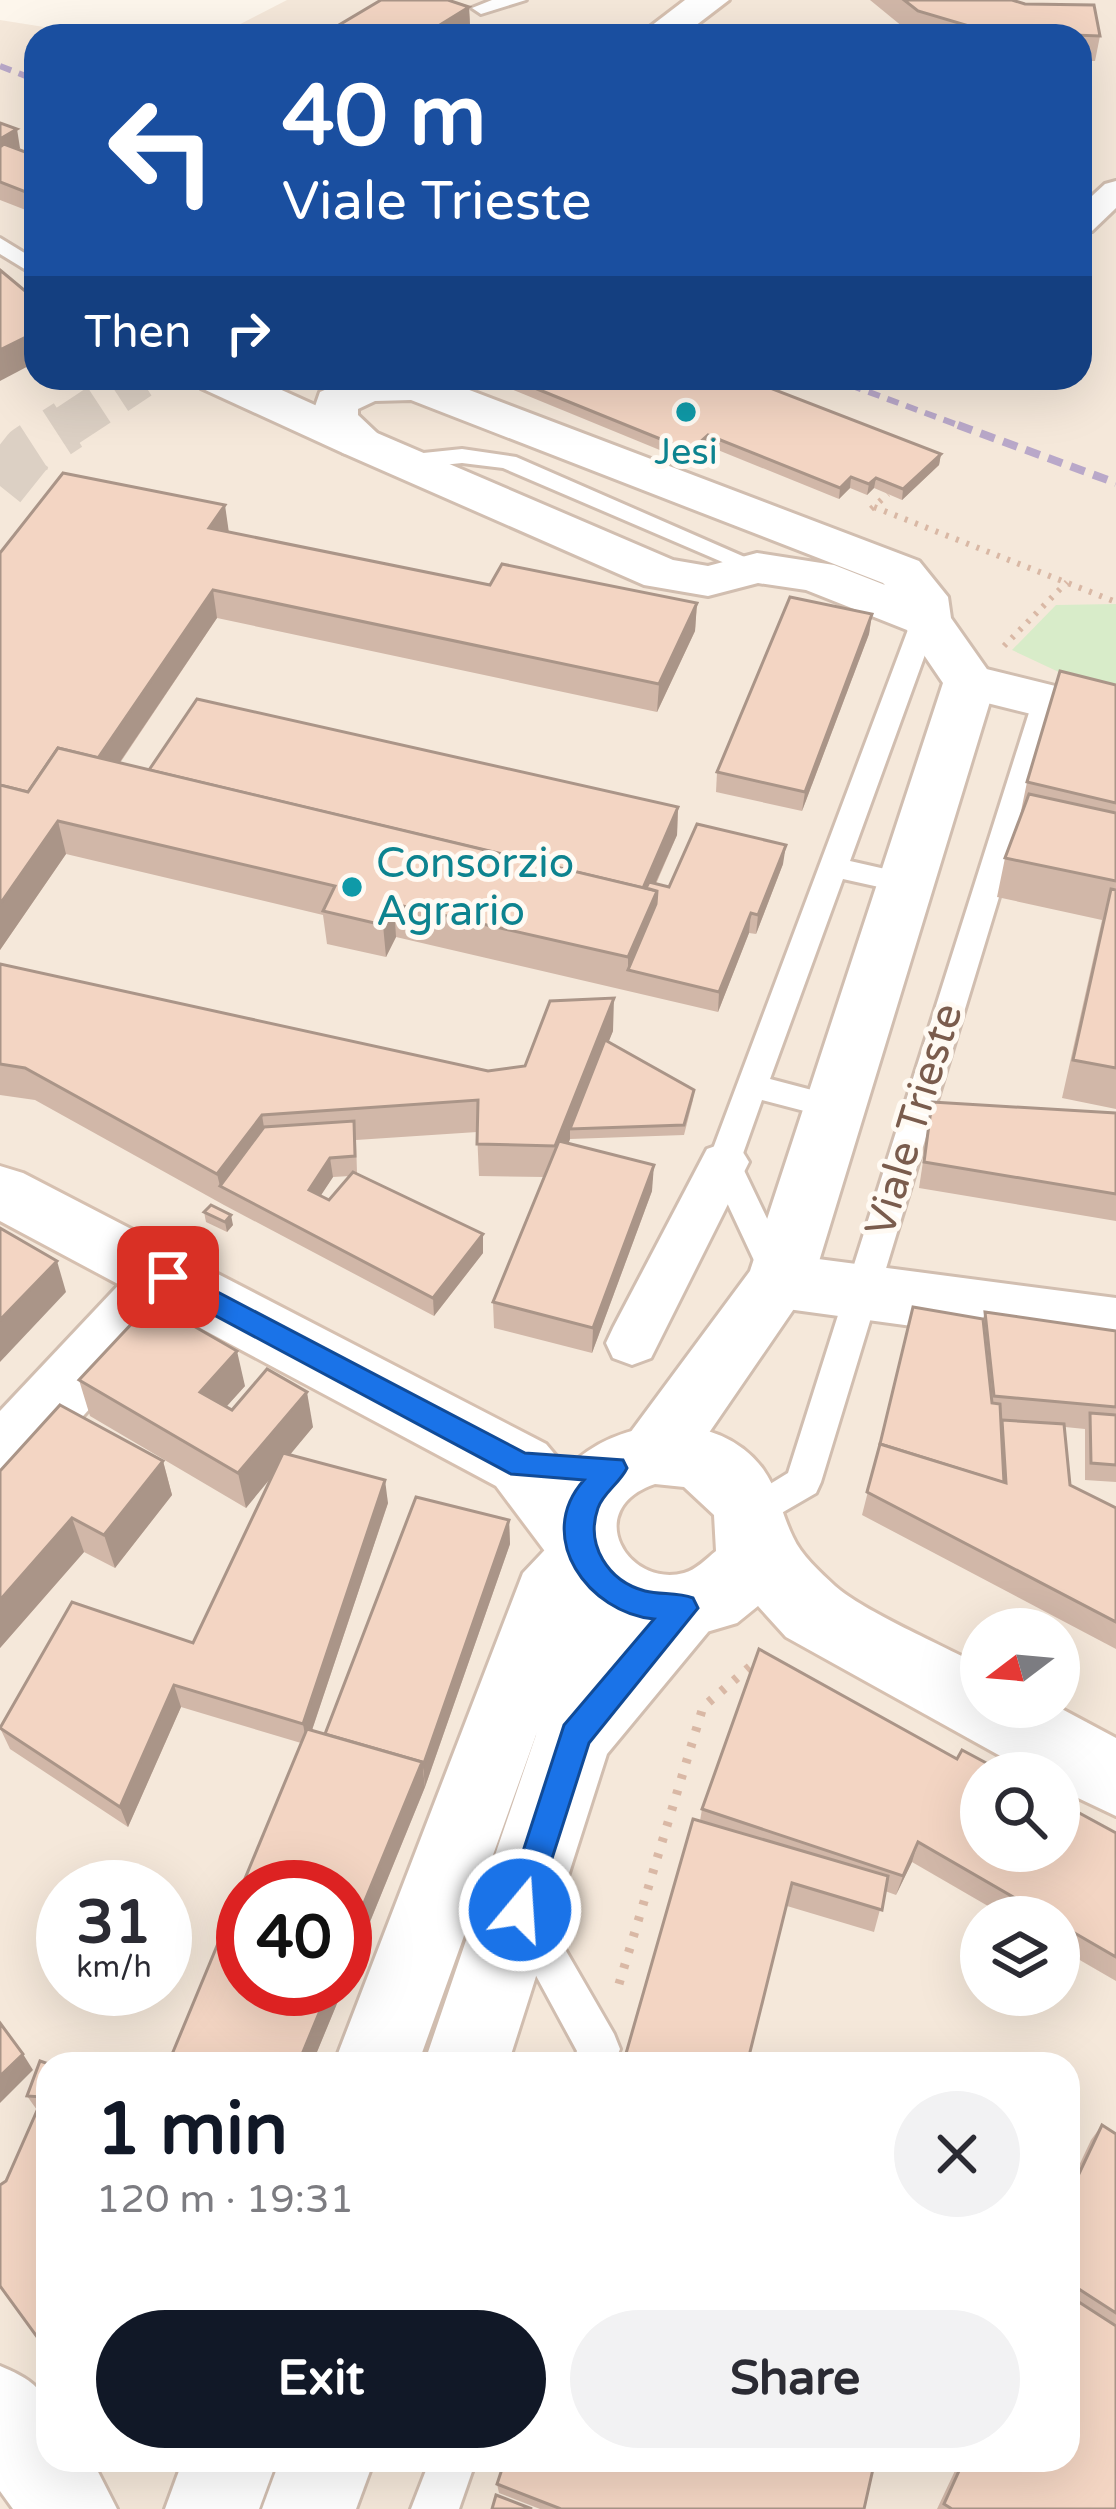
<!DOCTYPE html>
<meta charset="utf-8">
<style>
:root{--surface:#fff;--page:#f2f2f3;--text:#2b2b33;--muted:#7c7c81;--accent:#111827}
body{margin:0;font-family:"Varela Round",sans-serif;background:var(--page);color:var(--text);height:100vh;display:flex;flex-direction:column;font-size:45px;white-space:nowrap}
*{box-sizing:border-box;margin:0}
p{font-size:39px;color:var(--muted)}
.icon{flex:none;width:66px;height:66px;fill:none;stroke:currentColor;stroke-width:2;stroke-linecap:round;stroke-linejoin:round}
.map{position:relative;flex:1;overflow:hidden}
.panel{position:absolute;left:36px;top:2052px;width:1044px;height:420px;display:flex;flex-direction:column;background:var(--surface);border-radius:36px;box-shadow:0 12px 48px #0002}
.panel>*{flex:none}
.guide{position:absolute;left:24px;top:24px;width:1068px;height:366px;border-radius:36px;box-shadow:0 12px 48px #0002;background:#1a4fa0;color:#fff;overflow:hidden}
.needle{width:78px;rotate:254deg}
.fabs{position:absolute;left:960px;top:1608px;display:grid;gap:24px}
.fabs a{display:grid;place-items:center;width:120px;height:120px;border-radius:50%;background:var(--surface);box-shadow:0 12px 48px #0002;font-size:60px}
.speed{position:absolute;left:36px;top:1860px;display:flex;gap:24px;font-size:60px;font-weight:700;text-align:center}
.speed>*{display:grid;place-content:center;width:156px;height:156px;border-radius:50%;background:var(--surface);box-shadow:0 12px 48px #0002;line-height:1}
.speed small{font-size:30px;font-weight:400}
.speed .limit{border:18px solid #d22;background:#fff;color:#111}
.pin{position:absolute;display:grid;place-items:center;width:102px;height:102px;color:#fff;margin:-51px;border-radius:24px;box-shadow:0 6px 18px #0006}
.me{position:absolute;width:132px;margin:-66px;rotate:18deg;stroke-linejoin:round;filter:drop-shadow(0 0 9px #0008)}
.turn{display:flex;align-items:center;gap:42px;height:252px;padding:0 60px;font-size:54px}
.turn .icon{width:156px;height:156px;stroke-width:2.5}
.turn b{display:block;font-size:84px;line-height:102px}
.then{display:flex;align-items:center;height:114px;padding:0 60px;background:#0003;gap:24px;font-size:45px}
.round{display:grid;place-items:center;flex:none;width:126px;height:126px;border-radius:63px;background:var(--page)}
.summary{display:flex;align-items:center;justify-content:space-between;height:204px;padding:0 60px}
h1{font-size:72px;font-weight:700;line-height:90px;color:var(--accent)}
.action{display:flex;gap:24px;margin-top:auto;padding:24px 60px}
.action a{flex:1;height:138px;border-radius:72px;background:var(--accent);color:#fff;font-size:48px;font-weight:700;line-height:138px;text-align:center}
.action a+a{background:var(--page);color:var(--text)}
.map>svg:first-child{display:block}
</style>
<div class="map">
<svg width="1116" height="2509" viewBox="0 0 1116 2509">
<rect width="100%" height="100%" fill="#fdf6ec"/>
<path fill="#f5e8da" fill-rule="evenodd" d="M287,0H1116V2509H0V20L101,36H36V378H1080V36H217ZM981,1629H1059V1707H981ZM981,1773H1059V1851H981ZM63,1887H165V1989H63ZM243,1887H345V1989H243ZM981,1917H1059V1995H981ZM48,2064H1068V2460H48Z"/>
<path fill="#d8ecc9" d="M1116,604V689H1095L1012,650L1056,605Z"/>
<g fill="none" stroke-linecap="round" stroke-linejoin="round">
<path stroke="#dcd0c4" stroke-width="42" stroke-dasharray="42 21" stroke-linecap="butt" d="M64,428L140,378"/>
<path stroke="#dcd0c4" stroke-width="52" stroke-dasharray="52 27" stroke-linecap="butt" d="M0,486L28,451L68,425"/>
<defs>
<g id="service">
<path d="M492,0H526L481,14L472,8Z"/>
<path d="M0,238L36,260V276L0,254Z"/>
<path d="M462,449L516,457L770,568L766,573H748L503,468L462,463L404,469L392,462L404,455Z"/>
<path d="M925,611L938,619L850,861L916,876L920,883L906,893L843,879L770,1079L846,1099L851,1107L846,1115L835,1119L762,1100L740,1162L795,1277L790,1286L778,1290L766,1286L708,1162L912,619Z"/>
<path d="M1046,691L1059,700L821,1482L816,1493L752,1530L739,1525L734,1514L739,1503L788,1473L1033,700Z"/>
<path d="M522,1893L536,1899L614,2034L620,2049L614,2064H572L577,2051L502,1913L508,1899Z"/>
<path d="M430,2460H476L459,2509H411Z"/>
</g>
<g id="pedestrian">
<path d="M1116,181V208L1092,231L1080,234V207L1105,184Z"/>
<path d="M724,1143L741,1149L749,1162L651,1358L632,1365L613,1358L606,1343L613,1328L707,1149Z"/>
</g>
<g id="minor">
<path d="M194,378H255L377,433L384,443L377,453L360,457L343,453L201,388Z"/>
<path d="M970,665L1116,701V735L951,694L944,682L951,670Z"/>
<path d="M168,1250L192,1258L201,1277L192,1296L25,1480L0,1489V1411L144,1258Z"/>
<path d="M780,1254L1116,1298V1354L780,1308L756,1300L747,1281L756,1262Z"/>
<path d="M584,1527L610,1536L621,1559L610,1582L579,1615L418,2064H334L523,1573L558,1536Z"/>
<path d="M0,2366C56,2389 48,2405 48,2460H92L117,2509H13L0,2491Z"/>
<path d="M183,2460H277L259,2509H165Z"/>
</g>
<g id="tertiary">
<path d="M438,378L919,561L948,597L951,618L996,682L813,1281L680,1475L655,1484L630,1475L620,1454L630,1433L750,1271L943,683L907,630L806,590L758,583L708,596L644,585L343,453L311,418L320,392C357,373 397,378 438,378ZM411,400L883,583L885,585L834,565L757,553L708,566L673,560L377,433L358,415V409L375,401Z"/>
<path d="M600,1548L626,1558L637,1581L626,1619L656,1584L682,1575L708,1584L719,1608L708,1632L607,1754L508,2064H424L536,1735L541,1652L574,1558Z"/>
<path d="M280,2460H374L356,2509H262Z"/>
</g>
<g id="secondary">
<path d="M685,0H729L682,36H638Z"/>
<path d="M0,1166L23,1173L546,1444L567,1469C615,1417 716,1406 763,1469C778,1490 782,1515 793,1537C801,1555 820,1572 835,1586C863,1611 944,1646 981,1666V1707H1058L1116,1738V1816L1059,1789V1773H1031L786,1637L758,1606L737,1623L676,1641L615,1626L584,1609L562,1583L550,1558L496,1486L0,1221ZM655,1484L684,1487L714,1515L716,1551C706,1559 696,1570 684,1573C627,1588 581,1509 655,1484Z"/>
</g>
</defs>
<use href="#service" stroke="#d1beb0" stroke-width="6"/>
<use href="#pedestrian" stroke="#d1beb0" stroke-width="6"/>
<use href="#minor" stroke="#d1beb0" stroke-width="6"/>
<use href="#tertiary" stroke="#d1beb0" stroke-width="6"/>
<use href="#secondary" stroke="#d6c0b0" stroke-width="6"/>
<g stroke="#d9b8a5" stroke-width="6" stroke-dasharray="3 8" stroke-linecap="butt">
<path d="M874,507L1116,602"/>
<path d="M871,509L888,494"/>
<path d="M1004,646L1067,582"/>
</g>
<path stroke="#d9b8a5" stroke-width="9" stroke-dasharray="4.5 12" stroke-linecap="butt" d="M619,1984L703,1707L759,1659"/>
<use href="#service" fill="#fff" fill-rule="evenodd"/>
<use href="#pedestrian" fill="#fff" fill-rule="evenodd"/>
<use href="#minor" fill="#fff" fill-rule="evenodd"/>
<use href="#tertiary" fill="#fff" fill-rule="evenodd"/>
<use href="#secondary" fill="#fff" fill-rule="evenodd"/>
<g stroke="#b9a8c9" stroke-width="6" stroke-dasharray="12 8" stroke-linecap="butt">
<path d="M0,66L36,80"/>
<path d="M831,378L966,428"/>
</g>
<path stroke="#b9a8c9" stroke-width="8" stroke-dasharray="15 9" stroke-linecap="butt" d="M958,425L1116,483"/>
</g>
<g fill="#d1b7a8" fill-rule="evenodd">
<path d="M870,0H1012L1100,36L1095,61H1080V36H914Z"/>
<path d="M469,7L470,25L452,36H334V28Z"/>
<path d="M0,123L20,148L17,149L36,156V214L0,200Z"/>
<path d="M484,378H744L941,454L939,465L902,500L874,488L867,495L850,488L839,499L708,446L689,462Z"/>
<path d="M229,532L490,585L697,603L695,631L657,712L217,618L120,763L149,770L678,807L677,835L656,884L669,887L783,864L756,934L749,933L718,1012L396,937L386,957L327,944L323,915L66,854L0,950V553Z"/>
<path d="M872,614L869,634L802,811L716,792L717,772Z"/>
<path d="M1116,685V1109L1062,1098L1102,920L997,897L1005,858L1019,821L1027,782Z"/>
<path d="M0,964L488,1071L525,1066L613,1031L608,1042L694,1090L693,1100L684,1135L570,1139L569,1142L568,1144L652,1191L592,1353L494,1328L493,1302L544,1177L479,1176L477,1132L356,1140L357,1173L483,1234V1253L434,1316L224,1205L35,1100L0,1095ZM350,1176L329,1200L320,1196L333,1177Z"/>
<path d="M932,1102L1116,1113V1221L919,1188Z"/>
<path d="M204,1212L233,1225L227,1232L206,1222Z"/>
<path d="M985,1312L1116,1331V1482L1085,1480V1429L1065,1427L1070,1485L1116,1508V1649L862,1515L880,1444L983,1319Z"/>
<path d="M79,1380L245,1386L226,1407L232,1410L313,1427L289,1455L388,1503L312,1730L325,1734L509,1520L510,1544L425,1787L345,1983L243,1989H343L312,2064H168L301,1743L181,1707L128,1827L10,1749L0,1728L193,1643L272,1475L246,1508L90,1416Z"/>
<path d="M163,1461L172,1495L115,1568L84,1552L0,1648V1471Z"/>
<path d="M957,1759L1116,1833V1981L1059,1948V1917H1007L912,1862L896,1895L885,1891L874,1932L787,1906L700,1821L702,1809Z"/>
<path d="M49,2064L48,2352L6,2181L37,2110L27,2096Z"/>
<path d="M1102,2125L1116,2134V2509H937L960,2460H1068V2189L1091,2140Z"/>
<path d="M497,2484L864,2509H540L499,2493Z"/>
</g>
<g fill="#aa9588">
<path d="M469,7L470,25L452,36H422Z"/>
<path d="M17,129L20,148L0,160V139Z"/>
<path d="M36,332V362L0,381V350Z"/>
<path d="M708,435V446L689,462L690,451Z"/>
<path d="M941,454L939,465L902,500L903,489Z"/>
<path d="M851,477L850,488L839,499L840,488Z"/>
<path d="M876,478L874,488L867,495L869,484Z"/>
<path d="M225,505L229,533L209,528Z"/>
<path d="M213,590L217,618L101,790L95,762Z"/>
<path d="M697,603L695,631L657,712L659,684Z"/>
<path d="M872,614L869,634L802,811L805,792Z"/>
<path d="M678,807L677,835L647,902L641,893Z"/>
<path d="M58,821L66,854L0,950V904Z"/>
<path d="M786,845L783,864L756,934L758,915Z"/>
<path d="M657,891L655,924L628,970V957Z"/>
<path d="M394,904L396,937L386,957L383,925Z"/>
<path d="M751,913L749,933L718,1012L719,992Z"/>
<path d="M614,998L613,1031L574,1129H570V1139L555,1177V1146Z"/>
<path d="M262,1115L267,1146L220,1186L217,1174Z"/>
<path d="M330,1158L333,1177L312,1209L309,1190Z"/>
<path d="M654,1165L652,1191L592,1353L593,1328Z"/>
<path d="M231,1215L233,1225L227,1232L225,1222Z"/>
<path d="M483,1234V1253L434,1316L433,1298Z"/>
<path d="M57,1261L66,1292L0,1362V1320Z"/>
<path d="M237,1351L245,1386L208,1427L200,1392Z"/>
<path d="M307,1392L313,1427L246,1508L238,1473Z"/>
<path d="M163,1461L172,1495L115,1568L104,1535Z"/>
<path d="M385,1480L388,1503L307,1745L303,1724Z"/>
<path d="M72,1518L84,1552L0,1648V1600Z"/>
<path d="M509,1520L510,1544L425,1787L423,1766Z"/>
<path d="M174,1685L181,1707L128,1827L120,1807Z"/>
<path d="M422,1762L425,1787L345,1983V1949Z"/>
<path d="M918,1842L912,1862L896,1895L903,1876Z"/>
<path d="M329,1989H343L312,2064H298Z"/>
<path d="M23,2054L33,2070L0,2103V2076Z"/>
<path d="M126,2460H150L148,2466L136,2470Z"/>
</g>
<g fill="#f3d5c3" stroke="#aa9588" stroke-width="3">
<path d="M381,0H448L469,7L422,36H356L334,28Z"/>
<path d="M904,0H1012L1025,4L1094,5L1100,36L989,32L918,11Z"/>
<path d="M0,123L17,129L0,139Z"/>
<path d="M4,144L36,156V196L0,182V147Z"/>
<path d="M0,270L36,300V332L0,350Z"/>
<path d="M510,378H744L941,454L903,489L876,478L869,484L851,477L840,488L708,435L690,451Z"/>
<path d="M63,473L225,505L209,528L490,585L502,564L697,603L659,684L213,590L98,758L58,748L28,792L0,785V553Z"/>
<path d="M790,597L872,614L805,792L717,772Z"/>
<path d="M1060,671L1116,685V803L1027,782Z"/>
<path d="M197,699L678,807L643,888L149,770Z"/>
<path d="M58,748L657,891L628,957L394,904L383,925L323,911L335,886L58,821L0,904V785L28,792Z"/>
<path d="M1029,794L1116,813V881L1005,858Z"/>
<path d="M697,824L786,845L758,915L751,913L719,992L628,970L656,904L657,891L646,888L649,882L669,887Z"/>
<path d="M1111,889L1116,890V1068L1073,1060Z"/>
<path d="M0,964L488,1071L525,1066L550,1001L614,998L555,1146L477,1144L478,1100L262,1115L217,1174L25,1068L0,1064Z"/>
<path d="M605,1040L694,1090L684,1125L570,1129Z"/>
<path d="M932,1102L1116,1113V1194L924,1162Z"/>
<path d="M354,1121L355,1156L330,1158L309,1190L329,1200L353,1172L483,1234L433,1298L220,1186L264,1127Z"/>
<path d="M559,1141L654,1165L593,1328L493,1302Z"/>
<path d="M211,1205L231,1215L225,1222L204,1212Z"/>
<path d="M0,1228L57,1261L0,1320Z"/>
<path d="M152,1302L237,1351L200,1392L232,1410L267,1369L307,1392L238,1473L79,1380Z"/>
<path d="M913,1307L983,1319L992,1403L1000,1404L1004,1483L880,1444Z"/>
<path d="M985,1312L1116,1331V1407L994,1396Z"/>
<path d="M60,1405L163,1461L104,1535L72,1518L0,1600V1471Z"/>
<path d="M1090,1413L1116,1415V1465L1091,1463Z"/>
<path d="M1002,1420L1064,1424L1070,1485L1116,1508V1622L867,1492L880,1444L1006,1483Z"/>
<path d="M283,1453L385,1480L303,1724L174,1685L120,1807L0,1728L72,1602L193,1643Z"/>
<path d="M416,1497L509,1520L423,1766L422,1762L325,1734Z"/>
<path d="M759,1649L957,1759L962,1750L1005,1773H981V1851H1059V1802L1116,1833V1957L1059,1924V1917H1048L918,1842L903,1876L702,1809Z"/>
<path d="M307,1729L422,1762L345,1949V1887H243V1989H329L298,2064H168Z"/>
<path d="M693,1819L888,1876L882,1910L792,1883L747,2064H623Z"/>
<path d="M0,2023L23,2054L0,2076Z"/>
<path d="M40,2061L49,2064L48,2352L0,2286V2185L6,2181L43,2097L27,2096Z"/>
<path d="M1102,2125L1116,2134V2313L1068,2282V2197Z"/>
<path d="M1068,2295L1116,2326V2509H952L944,2504L964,2460H1068Z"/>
<path d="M505,2460H875L864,2509H561L497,2484Z"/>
<path d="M496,2495L532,2509H492Z"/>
</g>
<path fill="#1a73e8" stroke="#114b97" stroke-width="3" d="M168,1266L525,1453L623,1460L627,1468C620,1483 603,1493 598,1508C585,1545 608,1581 645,1591C661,1595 677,1592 693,1598L698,1608L589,1743L532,1921L520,1926L509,1921L504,1910L564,1725L654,1619C589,1613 533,1537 584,1480L511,1474L158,1285L154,1277Z"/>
<g fill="#0f9aa8" stroke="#fffaf3" stroke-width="4.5">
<circle cx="686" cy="412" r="12"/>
<circle cx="352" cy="887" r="12"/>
</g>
<g text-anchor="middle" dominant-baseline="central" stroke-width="10" stroke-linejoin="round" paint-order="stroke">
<g font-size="36" fill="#0d838f" stroke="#fffaf3">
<text x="686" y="452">Jesi</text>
</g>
<g font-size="42" fill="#0d838f" stroke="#fffaf3" text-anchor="start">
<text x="376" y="863">Consorzio<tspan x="376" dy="48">Agrario</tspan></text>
</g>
<g font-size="42" fill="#7a5c4d" stroke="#fffaf3">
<text transform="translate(914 1120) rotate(-73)">Viale Trieste</text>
</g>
</g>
</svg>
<div class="fabs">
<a><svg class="needle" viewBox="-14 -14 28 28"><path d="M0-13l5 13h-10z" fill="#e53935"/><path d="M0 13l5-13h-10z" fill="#7c7c81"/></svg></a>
<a><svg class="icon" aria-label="search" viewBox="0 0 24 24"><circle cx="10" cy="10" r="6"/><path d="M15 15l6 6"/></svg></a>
<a><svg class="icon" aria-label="layers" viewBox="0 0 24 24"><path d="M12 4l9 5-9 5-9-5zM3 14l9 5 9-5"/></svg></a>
</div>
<div class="speed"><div>31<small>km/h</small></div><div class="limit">40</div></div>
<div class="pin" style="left:168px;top:1277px;background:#d93025"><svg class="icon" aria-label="arrive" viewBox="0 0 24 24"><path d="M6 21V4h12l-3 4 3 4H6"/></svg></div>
<svg class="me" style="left:520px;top:1910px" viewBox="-20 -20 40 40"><circle r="17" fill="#1a73e8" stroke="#fff" stroke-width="3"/><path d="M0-11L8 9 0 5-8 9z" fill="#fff"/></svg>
<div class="guide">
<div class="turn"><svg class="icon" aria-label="left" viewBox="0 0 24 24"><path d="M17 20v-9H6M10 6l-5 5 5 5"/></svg><div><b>40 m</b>Viale Trieste</div></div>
<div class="then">Then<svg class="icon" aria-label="right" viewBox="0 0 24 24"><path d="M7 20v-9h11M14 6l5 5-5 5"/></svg></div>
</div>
<section class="panel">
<div class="summary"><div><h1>1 min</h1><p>120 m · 19:31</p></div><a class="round"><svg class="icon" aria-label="close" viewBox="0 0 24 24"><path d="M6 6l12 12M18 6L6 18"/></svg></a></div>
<div class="action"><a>Exit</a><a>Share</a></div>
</section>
</div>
